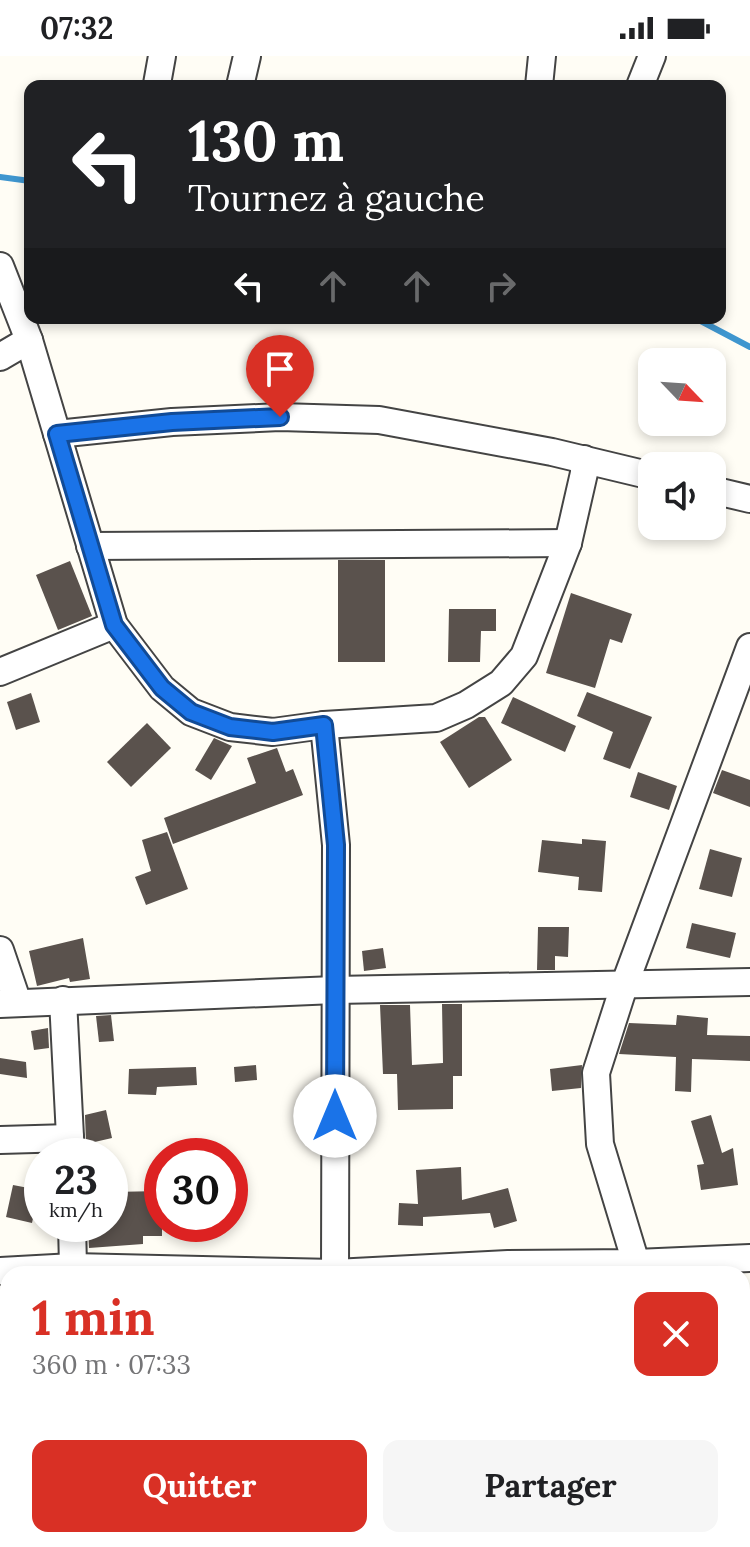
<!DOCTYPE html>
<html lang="fr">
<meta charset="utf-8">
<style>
:root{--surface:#fff;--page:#f6f6f6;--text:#202124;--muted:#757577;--accent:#d93025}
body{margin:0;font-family:Lora,serif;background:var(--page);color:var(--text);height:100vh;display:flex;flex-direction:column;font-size:30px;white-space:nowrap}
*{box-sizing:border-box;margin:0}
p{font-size:26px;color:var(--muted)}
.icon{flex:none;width:44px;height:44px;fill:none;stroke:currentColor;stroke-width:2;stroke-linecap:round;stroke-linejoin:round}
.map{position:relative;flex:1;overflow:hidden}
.drawer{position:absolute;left:0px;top:1210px;width:750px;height:282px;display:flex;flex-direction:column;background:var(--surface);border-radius:24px 24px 0 0;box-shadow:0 4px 12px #0003}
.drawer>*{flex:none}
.banner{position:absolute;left:24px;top:24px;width:702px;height:244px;border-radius:16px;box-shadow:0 4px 12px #0003;background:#202124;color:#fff;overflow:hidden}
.needle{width:52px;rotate:115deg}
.fabs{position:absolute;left:638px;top:292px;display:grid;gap:16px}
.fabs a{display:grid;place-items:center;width:88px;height:88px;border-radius:16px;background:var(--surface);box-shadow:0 4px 12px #0003;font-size:40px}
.speed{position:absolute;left:24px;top:1082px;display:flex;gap:16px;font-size:40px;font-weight:700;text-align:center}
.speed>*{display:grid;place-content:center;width:104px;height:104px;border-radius:50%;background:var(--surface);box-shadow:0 4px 12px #0003;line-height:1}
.speed small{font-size:20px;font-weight:400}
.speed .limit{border:12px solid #d22;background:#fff;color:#111}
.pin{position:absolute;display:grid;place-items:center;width:68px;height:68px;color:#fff;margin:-82px -34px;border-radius:50% 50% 50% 0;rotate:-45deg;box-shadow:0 0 8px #0007}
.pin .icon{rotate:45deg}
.me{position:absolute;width:88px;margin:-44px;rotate:0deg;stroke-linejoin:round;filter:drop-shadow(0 0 6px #0008)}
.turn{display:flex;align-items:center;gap:28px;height:168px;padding:0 32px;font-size:36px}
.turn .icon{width:104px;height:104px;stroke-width:2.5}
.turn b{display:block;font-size:56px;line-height:68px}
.lanes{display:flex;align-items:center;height:76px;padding:0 32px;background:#0003;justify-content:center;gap:40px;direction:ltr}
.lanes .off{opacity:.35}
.round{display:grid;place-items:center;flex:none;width:84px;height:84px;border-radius:16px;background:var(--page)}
.overview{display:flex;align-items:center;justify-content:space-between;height:136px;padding:0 32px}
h1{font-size:48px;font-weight:700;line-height:60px;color:var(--accent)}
.cta{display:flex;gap:16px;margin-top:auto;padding:16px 32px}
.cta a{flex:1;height:92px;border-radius:16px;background:var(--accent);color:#fff;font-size:32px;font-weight:700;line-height:92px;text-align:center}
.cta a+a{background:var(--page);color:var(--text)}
.status{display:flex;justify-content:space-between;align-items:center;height:56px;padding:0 40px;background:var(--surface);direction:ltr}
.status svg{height:22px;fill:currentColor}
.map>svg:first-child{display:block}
</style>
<div class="status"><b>07:32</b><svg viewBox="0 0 49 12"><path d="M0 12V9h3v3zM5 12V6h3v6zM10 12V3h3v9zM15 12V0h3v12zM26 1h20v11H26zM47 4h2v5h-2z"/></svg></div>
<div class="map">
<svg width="750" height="1491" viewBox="0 0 750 1491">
<rect width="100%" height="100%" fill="#fffdf5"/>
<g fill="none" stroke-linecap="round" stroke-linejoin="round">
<g stroke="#3f96cf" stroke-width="6">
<path d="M0,121L30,125"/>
<path d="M695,262L750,291"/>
</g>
</g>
<g fill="#5a524d">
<rect x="338" y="504" width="47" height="102"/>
<path d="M70,505L92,560L58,574L36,519Z"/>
<path d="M571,537L632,558L622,587L610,583L595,632L546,617Z"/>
<path d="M449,553H496V575H481L480,606H448Z"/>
<path d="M587,636L652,661L630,713L603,703L613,676L577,660Z"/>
<path d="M31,637L40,666L16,674L7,646Z"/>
<path d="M513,641L576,670L565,696L501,667Z"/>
<path d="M479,661H485L512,704L469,732L440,686Z"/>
<path d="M147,667L171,692L131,731L107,706Z"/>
<path d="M214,682L232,690L211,724L195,714Z"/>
<path d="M277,692L286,716L293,713L303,739L173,788L164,762L256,727L247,702Z"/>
<path d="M722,714L750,724V751L713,737Z"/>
<path d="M638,716L677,730L669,754L630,741Z"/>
<path d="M167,776L188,833L146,849L135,821L151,815L142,784Z"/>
<path d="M582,783L606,785L602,836L578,834L579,821L538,816L542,784L582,788Z"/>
<path d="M710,793L742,802L732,841L699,833Z"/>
<path d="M692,867L736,877L730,902L686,892Z"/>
<path d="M538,871H569L568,901L555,900V914H537Z"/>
<path d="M83,882L90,923L70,926L69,922L37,930L29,895Z"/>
<path d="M383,892L386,912L364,915L362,895Z"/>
<path d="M442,948H462V1020H453V1053L398,1054L397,1018H383L380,949H410L412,1009L443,1007Z"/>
<path d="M111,959L114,985L99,986L96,960Z"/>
<path d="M677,959L708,962L707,979L750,980V1005L692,1003L691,1036L675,1035L676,1001L619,998L629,967L676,969Z"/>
<path d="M48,972L49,992L34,994L31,975Z"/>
<path d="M0,1002L26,1006L27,1022L0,1018Z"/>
<path d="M256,1009L257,1024L235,1026L234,1011Z"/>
<path d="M582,1009L581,1032L552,1035L550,1013Z"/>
<path d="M196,1011L197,1029L157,1031L156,1039L128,1038L129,1013Z"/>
<path d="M106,1054L112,1082L86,1088L85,1059Z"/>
<path d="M711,1059L722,1097L733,1092L738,1129L701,1134L697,1109L704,1108L691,1065Z"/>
<path d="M461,1111L462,1144L508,1132L517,1165L494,1172L490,1157L423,1161V1170L398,1169L399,1147L418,1148L416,1114Z"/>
<path d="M13,1129L39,1134L32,1167L6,1161Z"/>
<path d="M162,1135V1180H143V1188L89,1192L88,1168H111V1136Z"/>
</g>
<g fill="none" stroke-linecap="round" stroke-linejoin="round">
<defs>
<g id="minor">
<path d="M157,28L162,0"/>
<path d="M240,30L247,0"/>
<path d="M539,30L542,0"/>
<path d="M640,30L652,0"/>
<path d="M0,210L29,284L114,569L162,632L191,656L230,671L273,676L324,669L436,662L466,649L501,627L524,600L568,487L584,417V403"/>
<path d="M0,301L29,284"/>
<path d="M57,378L172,366L280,361L379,364L552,396L652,420"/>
<path d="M712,434L750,443"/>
<path d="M90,490L568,487"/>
<path d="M0,616L114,569"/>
<path d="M324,669L336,789L335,1218"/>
<path d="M0,894L18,947"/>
<path d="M63,944L71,1100"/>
<path d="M0,948L335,934L750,926"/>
<path d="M0,1084L70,1082"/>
<path d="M72,1168L73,1211"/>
<path d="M636,1207L600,1088L596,1017L624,930L750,591"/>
<path d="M0,1215L73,1211L335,1217L508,1208L636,1207L750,1202"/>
<path d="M742,1387H750"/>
<path d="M0,1413L8,1412"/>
<path d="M340,1484L341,1491"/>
</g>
</defs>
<use href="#minor" stroke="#444" stroke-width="30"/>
<use href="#minor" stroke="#fff" stroke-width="26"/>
</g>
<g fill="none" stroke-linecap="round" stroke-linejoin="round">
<defs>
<path id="route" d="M280,361L172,366L57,378L114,569L162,632L191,656L230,671L273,676L324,669L336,789L335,1060"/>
</defs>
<use href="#route" stroke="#114b97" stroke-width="20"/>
<use href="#route" stroke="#1a73e8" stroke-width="14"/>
</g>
</svg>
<div class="fabs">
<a><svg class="needle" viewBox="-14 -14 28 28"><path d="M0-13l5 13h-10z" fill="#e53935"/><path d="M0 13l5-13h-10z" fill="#757577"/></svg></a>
<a><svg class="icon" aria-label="sound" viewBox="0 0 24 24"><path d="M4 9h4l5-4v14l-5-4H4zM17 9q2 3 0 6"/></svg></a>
</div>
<div class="speed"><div>23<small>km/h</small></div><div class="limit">30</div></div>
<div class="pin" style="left:280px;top:361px;background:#d93025"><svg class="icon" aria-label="arrive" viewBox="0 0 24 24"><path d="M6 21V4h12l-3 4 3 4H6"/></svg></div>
<svg class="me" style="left:335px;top:1060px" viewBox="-20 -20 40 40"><circle r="19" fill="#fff"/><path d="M0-13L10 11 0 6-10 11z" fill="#1a73e8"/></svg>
<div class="banner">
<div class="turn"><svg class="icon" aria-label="left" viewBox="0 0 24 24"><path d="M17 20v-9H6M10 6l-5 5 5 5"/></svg><div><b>130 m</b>Tournez à gauche</div></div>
<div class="lanes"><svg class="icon" aria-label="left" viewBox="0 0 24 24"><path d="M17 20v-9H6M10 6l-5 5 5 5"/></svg><svg class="icon off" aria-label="ahead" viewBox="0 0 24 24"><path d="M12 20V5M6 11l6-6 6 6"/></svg><svg class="icon off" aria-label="ahead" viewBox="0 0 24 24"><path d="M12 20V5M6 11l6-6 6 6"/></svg><svg class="icon off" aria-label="right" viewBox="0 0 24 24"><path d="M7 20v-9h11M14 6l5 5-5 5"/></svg></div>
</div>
<section class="drawer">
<div class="overview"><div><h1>1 min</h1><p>360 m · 07:33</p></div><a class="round" style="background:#d93025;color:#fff"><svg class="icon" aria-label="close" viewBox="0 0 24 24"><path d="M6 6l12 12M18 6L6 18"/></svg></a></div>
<div class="cta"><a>Quitter</a><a>Partager</a></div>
</section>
</div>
